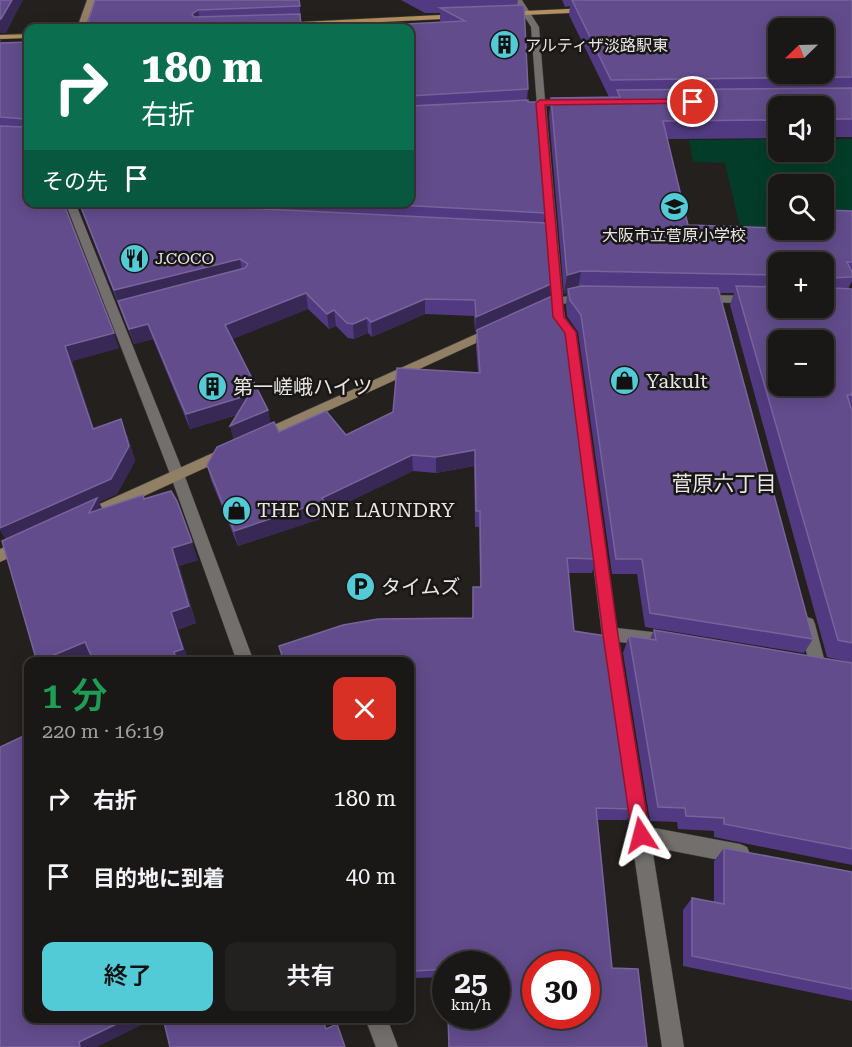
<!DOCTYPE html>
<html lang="ja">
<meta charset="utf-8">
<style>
:root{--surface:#1a1816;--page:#23211f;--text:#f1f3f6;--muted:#9fa0a1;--line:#383735;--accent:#52cbd7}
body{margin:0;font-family:"Roboto Serif","Noto Sans JP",serif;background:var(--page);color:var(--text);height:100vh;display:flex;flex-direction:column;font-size:22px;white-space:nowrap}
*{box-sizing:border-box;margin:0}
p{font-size:20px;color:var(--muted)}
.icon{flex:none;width:33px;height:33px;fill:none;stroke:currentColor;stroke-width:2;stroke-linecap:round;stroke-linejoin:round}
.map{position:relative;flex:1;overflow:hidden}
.side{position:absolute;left:24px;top:657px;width:390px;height:366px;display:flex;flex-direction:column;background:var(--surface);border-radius:12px;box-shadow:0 3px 15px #0003,0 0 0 2px var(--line)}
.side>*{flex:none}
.guide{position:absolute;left:24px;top:24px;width:390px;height:183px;border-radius:12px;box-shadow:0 3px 15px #0003,0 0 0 2px var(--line);background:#0b6e4f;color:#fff;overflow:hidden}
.needle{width:39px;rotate:247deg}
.controls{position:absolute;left:768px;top:18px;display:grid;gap:12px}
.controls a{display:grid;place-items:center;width:66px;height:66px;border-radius:12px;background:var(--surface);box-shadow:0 3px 15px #0003,0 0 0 2px var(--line);font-size:30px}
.speed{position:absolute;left:432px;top:951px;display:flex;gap:12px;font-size:30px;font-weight:700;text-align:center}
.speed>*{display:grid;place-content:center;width:78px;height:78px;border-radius:50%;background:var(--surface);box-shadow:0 3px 15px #0003,0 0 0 2px var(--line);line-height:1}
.speed small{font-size:15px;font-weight:400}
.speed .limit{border:9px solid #d22;background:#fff;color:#111}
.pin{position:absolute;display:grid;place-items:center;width:51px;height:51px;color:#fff;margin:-26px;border:3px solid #fff;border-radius:50%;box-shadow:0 2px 6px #0007}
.me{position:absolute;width:66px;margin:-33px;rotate:351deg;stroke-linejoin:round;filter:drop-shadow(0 0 4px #0008)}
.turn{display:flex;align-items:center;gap:21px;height:126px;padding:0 18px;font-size:27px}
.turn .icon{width:78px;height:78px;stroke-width:2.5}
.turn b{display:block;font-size:42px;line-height:51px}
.then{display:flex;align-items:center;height:57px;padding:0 18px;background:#0003;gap:12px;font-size:22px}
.round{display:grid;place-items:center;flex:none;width:63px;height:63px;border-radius:12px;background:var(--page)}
.summary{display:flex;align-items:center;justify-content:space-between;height:102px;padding:0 18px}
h1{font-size:36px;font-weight:600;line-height:45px;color:#1e9e55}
.action{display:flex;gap:12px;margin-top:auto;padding:12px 18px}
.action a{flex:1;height:69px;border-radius:12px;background:var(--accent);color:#111;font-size:24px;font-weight:600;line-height:69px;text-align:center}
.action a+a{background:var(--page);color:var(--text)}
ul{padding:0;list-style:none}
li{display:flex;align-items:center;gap:18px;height:78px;padding:0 18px}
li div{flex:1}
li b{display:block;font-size:22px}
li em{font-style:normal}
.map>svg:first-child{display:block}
</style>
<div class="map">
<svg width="852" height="1047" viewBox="0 0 852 1047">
<rect width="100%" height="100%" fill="#23201e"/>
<path fill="#033c29" d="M778,139V152H824V139H852V225L824,224V184H778V230L741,231L725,163L693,162L689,140Z"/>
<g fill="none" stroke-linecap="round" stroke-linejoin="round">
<defs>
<g id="street">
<path d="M514,0H522L539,27L545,100H570L575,103L570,106H546L563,297L585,292L591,296L589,299L563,304L565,317L576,332L617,628L670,634L676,636L678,641L676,646L670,648L619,642L649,827L740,844L747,847L750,854L747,861L740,864L652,847L684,1047H662L602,635L564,332L553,317L531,27Z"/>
<path d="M65,202H75L184,474L254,662H237L170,474Z"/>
<path d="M216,202H226L230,214L239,216V220L222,219Z"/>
<path d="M702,295L778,296V304L698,302V296Z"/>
<path d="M807,617L813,619L815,624L826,666L824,671L818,673L812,671L810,666L799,624L801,619Z"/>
<path d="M365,1018H387L398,1047H376Z"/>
</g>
<g id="secondary">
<path d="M87,0H95L85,28H77Z"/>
<path d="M494,326L498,327V333L264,440H254L252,437L254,434Z"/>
<path d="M226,447L231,448L233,452L231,456L92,520H82L80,516L82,512Z"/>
<path d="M25,538L30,540L33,544L30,548L0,562V549Z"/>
</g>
<g id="primary">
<path d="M589,8L593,10L592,12L505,16L501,14L505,12Z"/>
<path d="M460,14H463V18L280,27L276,25L280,23Z"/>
<path d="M28,34V38L0,39V35Z"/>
</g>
</defs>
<use href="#street" stroke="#3c3a38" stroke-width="1"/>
<use href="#secondary" stroke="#3c3a38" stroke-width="1"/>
<use href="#primary" stroke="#3c3a38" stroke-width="1"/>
<use href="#street" fill="#726f6c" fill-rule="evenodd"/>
<use href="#secondary" fill="#928066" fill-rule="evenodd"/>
<use href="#primary" fill="#b29060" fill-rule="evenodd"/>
</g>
<g fill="#513a81" fill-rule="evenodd">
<path d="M95,0H299L302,28H86Z"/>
<path d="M401,0H518L517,6L528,89L527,100L545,213L544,223L551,284L549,298L596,559L592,573H568L574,631L632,809L627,820H598L612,968L647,1047H448V1016H496L446,964V977L416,978L414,923H410V662H283L282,660L279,646L472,618L473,587H480L479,527H475L474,466L436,473L413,471L325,513L326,517L238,546L211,480L207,465L234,440L230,426L237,415L190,429L153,339L134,344L78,202H216L223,207L230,208L228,202H410V28L442,22L440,21V13H425ZM308,309L329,329L336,326L348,338L354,339L368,333L372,337L425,314L474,316L475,332H477L476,346L478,373L346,435L279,432L270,423L268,410L232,339Z"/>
<path d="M562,0H852V137H824V106H778V138L667,139L688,225L824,230V210L852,211V281L848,289H852V663L827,657L730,305L734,293H720L813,639L804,653L645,627L637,574H612L578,332L567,316L566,306L567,293L564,294L549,116L551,98L609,97L569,15L570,6L565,7ZM778,262L824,308H778Z"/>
<path d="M0,38L1,41L0,43L28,42V202L119,348L72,361L94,429L127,435L135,461L117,494L99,502L102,508L145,499L198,560L179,566L196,623L88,662H37L6,539L0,530Z"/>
<path d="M654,630L852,663V865L714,837V831L678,829L677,822L650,821L623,653L629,636L650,639Z"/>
<path d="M724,848L852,872V1001L683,966V910L692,898L714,902V861Z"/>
</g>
<g fill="#382855">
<path d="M12,0H23L6,33H0V19Z"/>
<path d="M198,10L201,24L192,14Z"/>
<path d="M240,259L242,274L119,305L114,290Z"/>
<path d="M581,271L578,290L568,289L567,293L564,294L567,275Z"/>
<path d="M551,284L549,299L475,332L476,317Z"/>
<path d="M306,293L308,309L228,341L225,325Z"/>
<path d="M425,299V314L372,337L371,322Z"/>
<path d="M334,310L336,326L329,329L327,314Z"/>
<path d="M367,318L368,333L354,339L353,324Z"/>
<path d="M148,324L153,339L134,344L129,329Z"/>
<path d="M114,333L119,348L72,361L99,444L93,429L65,346Z"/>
<path d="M249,395L252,410L190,429L186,414Z"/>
<path d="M268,410L271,425L234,441L230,426Z"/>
<path d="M121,419L135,461L117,494L99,502L105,516L8,543L0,530V521Z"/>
<path d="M475,450L474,466L436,473V457Z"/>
<path d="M412,455L413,471L325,513L326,517L238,546L234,531L322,498Z"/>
<path d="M192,542L198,560L179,566L196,623L178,629L189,662H177L174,652L171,612L172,548Z"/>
<path d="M85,642L95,658L88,662H39Z"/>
<path d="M129,1018H156L97,1047H80L79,1042Z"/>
</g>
<g fill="#624c8c" stroke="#77649a" stroke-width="1.5" fill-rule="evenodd">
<path d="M0,0H12L1,19H0Z"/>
<path d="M95,0H299L300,6L198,10L192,14L194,17L300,14L301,28H86Z"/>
<path d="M572,0H852V77L611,80ZM778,28H824V74H778Z"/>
<path d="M524,5L528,89L410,96V28H328L465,21L440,8Z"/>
<path d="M28,42V202H63L114,333L65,346L93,429L121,419L129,446L111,479L0,528V126L23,127L25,119L0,117V43Z"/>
<path d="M852,88V119H824V106H778V120L663,121L688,225L778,228V230L828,229L824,218V210L852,211V262H847L852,272V277L830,278L832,288L852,289V395H847L852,411V643L838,640L736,286L778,287V308H824V262H778V275L581,271L567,275L551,98L620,97L617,90ZM778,340H824V386H778Z"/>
<path d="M528,100V102H537L545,213L341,202H410V106Z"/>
<path d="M79,202H216L223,207L546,223L551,284L476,317L475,300L425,299L371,322L367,318L353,324L347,323L334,310L327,314L306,293L225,325L268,410L230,426L249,395L186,414L148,324L129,329L118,301L245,268L248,264L240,259L114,290Z"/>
<path d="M581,286L718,288L813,639L650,613L642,559H616L581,315L570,300L568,289Z"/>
<path d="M552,296L553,302L564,317L596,559L567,558L574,631L606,636L632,809L596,808L612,968L638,969L647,1047H449L448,1016H496V964H446V969L415,971L414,913L410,914V662H284L279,646L343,625L378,619L473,618V587H481L480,511H476L475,450L436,457L412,455L322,498L324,501L234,531L207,465L217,447L274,422L279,432L326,411L346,435L393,412L397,368L480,373L477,330ZM536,964H586V1016H536Z"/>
<path d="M171,491L177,501L192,542L172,548L189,606L171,612L183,649L174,652L177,662H94L85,642L37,662L2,541L97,498L89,513L143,495L144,499Z"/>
<path d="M654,630L852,663V849L724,824V818L686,816L685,808L658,807L629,636L656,640Z"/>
<path d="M28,734V1018H129L79,1042L80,1047H0V747Z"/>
<path d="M724,848L852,872V989L692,956V898L724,904Z"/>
<path d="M163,1018H322L326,1029L337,1024L345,1047H170Z"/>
</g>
<path fill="#e11d48" stroke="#92132f" stroke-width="1.5" d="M693,99L696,103L545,105L564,317L576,332L618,635L650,835L647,841L641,844L635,841L632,835L603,635L565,333L553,317L536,103L540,100Z"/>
<defs>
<symbol id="building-disc" viewBox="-11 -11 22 22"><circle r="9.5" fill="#52cbd7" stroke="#191715"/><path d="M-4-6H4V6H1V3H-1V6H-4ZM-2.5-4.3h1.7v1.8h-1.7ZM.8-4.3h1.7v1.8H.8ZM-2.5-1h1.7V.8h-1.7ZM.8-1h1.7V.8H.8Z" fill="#111"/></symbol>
<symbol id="school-disc" viewBox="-11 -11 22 22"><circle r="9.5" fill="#52cbd7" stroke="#191715"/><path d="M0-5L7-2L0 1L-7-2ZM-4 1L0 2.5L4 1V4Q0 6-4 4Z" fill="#111"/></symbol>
<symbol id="restaurant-disc" viewBox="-11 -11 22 22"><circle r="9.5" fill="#52cbd7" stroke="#191715"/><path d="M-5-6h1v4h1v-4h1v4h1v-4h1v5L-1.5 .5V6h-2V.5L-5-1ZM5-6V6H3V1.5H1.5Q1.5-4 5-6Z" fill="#111"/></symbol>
<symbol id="shop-disc" viewBox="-11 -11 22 22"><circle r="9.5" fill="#52cbd7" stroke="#191715"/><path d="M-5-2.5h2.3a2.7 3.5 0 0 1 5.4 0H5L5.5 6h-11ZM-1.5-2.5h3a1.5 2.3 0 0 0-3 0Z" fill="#111"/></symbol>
<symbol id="parking-disc" viewBox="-11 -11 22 22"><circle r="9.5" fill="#52cbd7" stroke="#191715"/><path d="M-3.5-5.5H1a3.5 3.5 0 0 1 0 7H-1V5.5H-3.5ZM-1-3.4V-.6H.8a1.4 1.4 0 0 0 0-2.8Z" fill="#111"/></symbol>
</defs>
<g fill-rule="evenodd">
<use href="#building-disc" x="488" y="28" width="33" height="33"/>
<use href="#school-disc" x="658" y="190" width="33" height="33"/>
<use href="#restaurant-disc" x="118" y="242" width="33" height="33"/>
<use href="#shop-disc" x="608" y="364" width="33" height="33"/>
<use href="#building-disc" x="196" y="370" width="33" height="33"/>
<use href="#shop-disc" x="220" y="494" width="33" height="33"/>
<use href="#parking-disc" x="344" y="570" width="33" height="33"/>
</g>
<g text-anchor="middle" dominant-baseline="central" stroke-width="5" stroke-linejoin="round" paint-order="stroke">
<g font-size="16" fill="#e8e6e4" stroke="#191715" text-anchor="start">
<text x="525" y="45">アルティザ淡路駅東</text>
<text x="674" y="235" text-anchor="middle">大阪市立菅原小学校</text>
<text x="155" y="258">J.COCO</text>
</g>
<g font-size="20" fill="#e8e6e4" stroke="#191715" text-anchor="start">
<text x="646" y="381">Yakult</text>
<text x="233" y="387">第一嵯峨ハイツ</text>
<text x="257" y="510">THE ONE LAUNDRY</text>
<text x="381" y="587">タイムズ</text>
</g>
<g font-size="21" fill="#e8e6e4" stroke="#191715">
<text x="724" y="484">菅原六丁目</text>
</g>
</g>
</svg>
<div class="controls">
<a><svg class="needle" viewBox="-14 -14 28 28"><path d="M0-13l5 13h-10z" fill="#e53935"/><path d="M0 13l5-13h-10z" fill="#9fa0a1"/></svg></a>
<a><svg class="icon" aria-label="sound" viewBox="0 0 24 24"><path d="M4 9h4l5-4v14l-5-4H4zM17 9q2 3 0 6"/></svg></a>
<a><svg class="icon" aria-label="search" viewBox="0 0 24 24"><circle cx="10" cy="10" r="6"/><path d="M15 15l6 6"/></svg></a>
<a>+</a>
<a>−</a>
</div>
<div class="speed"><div>25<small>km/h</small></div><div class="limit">30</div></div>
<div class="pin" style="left:693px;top:102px;background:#d93025"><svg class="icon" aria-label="arrive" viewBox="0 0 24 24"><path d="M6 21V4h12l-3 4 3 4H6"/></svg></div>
<svg class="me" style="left:641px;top:835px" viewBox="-20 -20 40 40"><path d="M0-17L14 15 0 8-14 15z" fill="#e11d48" stroke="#fff" stroke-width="4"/></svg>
<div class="guide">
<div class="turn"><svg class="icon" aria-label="right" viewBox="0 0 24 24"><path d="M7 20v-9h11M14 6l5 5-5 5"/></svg><div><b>180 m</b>右折</div></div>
<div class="then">その先<svg class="icon" aria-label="arrive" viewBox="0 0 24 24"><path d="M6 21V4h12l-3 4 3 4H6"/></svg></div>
</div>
<section class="side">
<div class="summary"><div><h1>1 分</h1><p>220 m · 16:19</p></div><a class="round" style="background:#d93025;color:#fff"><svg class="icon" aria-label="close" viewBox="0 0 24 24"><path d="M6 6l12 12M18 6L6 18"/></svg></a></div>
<ul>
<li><svg class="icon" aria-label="right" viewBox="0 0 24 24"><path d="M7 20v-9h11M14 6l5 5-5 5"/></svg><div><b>右折</b></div><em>180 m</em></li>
<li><svg class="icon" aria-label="arrive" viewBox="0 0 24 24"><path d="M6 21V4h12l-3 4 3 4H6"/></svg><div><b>目的地に到着</b></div><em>40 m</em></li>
</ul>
<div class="action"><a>終了</a><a>共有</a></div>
</section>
</div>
